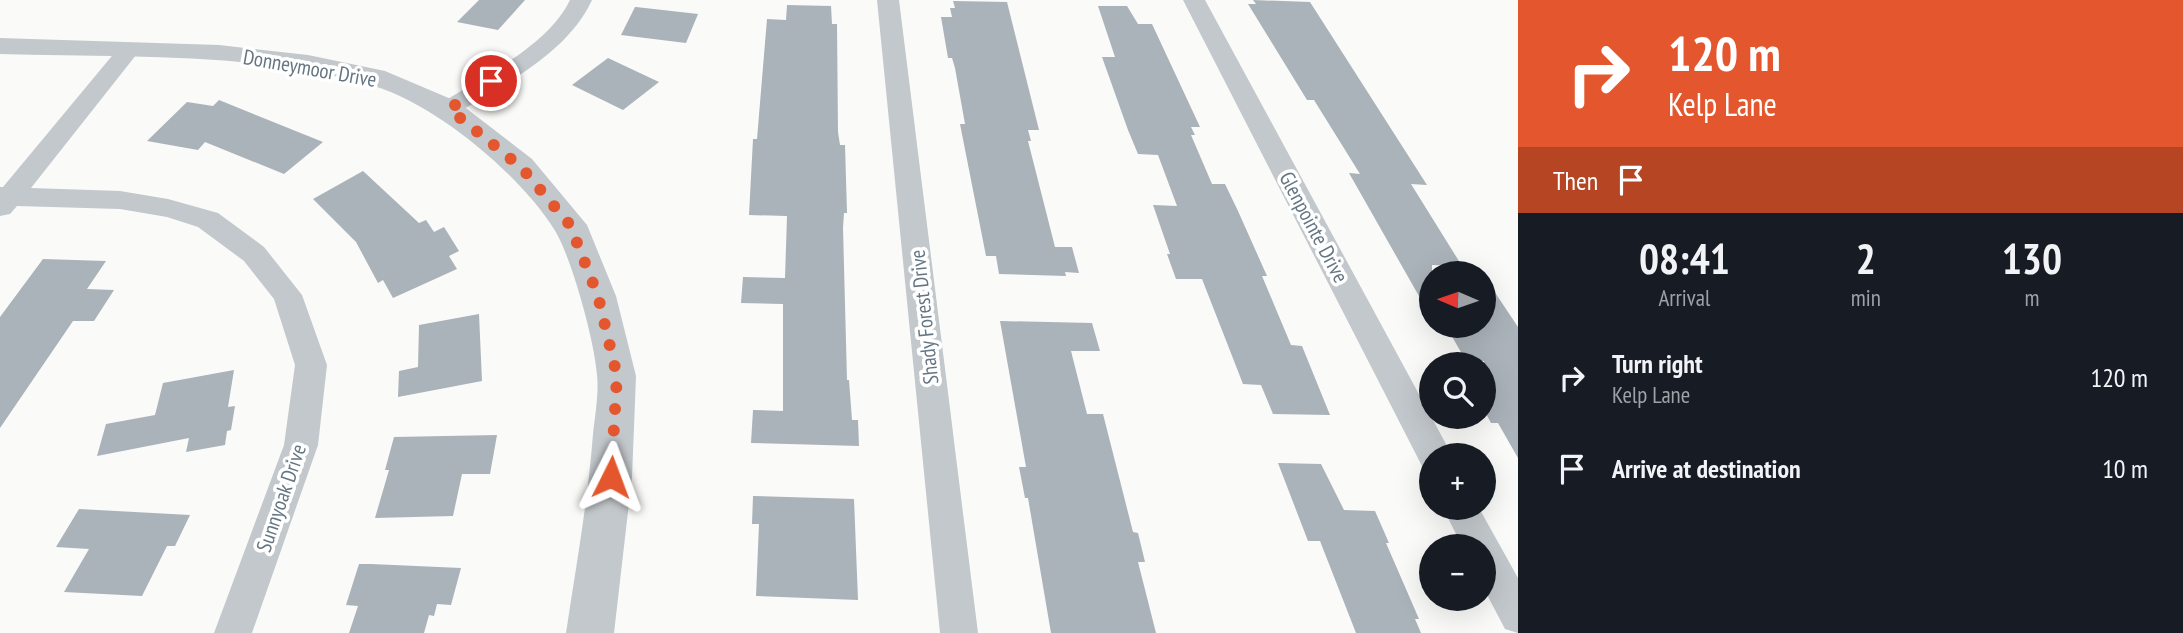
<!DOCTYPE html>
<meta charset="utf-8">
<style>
:root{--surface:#171b24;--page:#242831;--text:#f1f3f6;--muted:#9ea1a6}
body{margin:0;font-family:"PT Sans Narrow",sans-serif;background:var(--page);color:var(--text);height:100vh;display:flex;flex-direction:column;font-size:26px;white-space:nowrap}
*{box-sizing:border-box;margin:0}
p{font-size:23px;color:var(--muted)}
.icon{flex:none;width:38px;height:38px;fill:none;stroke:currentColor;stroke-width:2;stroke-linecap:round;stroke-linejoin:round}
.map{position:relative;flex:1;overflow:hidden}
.panel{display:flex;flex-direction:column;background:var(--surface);width:665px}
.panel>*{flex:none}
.hud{background:#e4572e;color:#fff;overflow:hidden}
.needle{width:46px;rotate:272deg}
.buttons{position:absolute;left:1419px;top:261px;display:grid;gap:14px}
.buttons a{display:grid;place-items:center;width:77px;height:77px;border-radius:50%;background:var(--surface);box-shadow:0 7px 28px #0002;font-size:35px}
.pin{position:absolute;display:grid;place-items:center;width:60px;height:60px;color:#fff;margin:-30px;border:4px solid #fff;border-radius:50%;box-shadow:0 2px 7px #0007}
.me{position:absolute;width:77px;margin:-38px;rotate:3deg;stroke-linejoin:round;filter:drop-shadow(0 0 5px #0008)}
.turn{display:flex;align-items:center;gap:24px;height:147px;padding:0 35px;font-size:32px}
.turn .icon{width:91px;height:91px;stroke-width:2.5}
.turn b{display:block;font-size:49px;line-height:60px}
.then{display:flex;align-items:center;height:66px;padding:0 35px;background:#0003;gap:14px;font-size:26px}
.eta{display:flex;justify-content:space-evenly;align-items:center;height:119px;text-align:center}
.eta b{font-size:42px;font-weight:800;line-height:49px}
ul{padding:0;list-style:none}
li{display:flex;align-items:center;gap:21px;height:91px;padding:0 35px}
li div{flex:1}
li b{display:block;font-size:26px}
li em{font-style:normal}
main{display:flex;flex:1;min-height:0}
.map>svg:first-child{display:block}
</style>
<main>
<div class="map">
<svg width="1518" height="633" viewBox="0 0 1518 633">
<rect width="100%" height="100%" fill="#fafaf8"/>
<g fill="#aab3b9">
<path d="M479,0H525L498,30L457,22Z"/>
<path d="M1253,0L1310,2L1427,185L1411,184L1462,266L1432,265V319L1349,173L1360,174L1314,100H1307L1248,4H1256Z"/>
<path d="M953,1L1007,2L1039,130H1028L1031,141H1028L1055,247H1072L1079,273L1065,272L1066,276L999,274L996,256H986L960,124H965L955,68L952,58H948L941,17H952L950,8H955Z"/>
<path d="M787,5L831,6L832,24H837L838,132L840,145H845L847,213H844L843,228L847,380H849L852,420H858L859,446L751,443L753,410L783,411V304L741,303L743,277L785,278L787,216L749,215L753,139H757L767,19L786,20Z"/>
<path d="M1098,6H1127L1138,24H1152L1200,127H1191L1195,135H1191L1212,184H1225L1238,211L1267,276H1262L1291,345L1302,346L1330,415L1273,414L1261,385L1243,384L1202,279H1176L1167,254H1170L1153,205L1177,206L1158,155L1138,154L1128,130L1102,57H1115Z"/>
<path d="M635,7H636L698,14L686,43L621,35Z"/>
<path d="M608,58L659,82L623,110L572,85Z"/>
<path d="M219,100L323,142L284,174L205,142L198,150L147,141L187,102L213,106Z"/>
<path d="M363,171L419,223L426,220L434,232L444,227L459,251L449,256L457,269L393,298L383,280L378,283L356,242L313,199Z"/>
<path d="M43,259L106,261L87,289L114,290L94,321H73L0,428V317Z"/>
<path d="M1484,276L1518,327V458L1498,423H1491L1484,410V361H1466L1446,326H1484Z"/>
<path d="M479,314L482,381L398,397L399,371L418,367L419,325Z"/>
<path d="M1000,321L1092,323L1100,351H1071L1087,414H1103L1133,532L1138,533L1145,562H1138L1156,633H1051L1028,498H1025L1019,467H1026Z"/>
<path d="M234,370L228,407L235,406L231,430L227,431L225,445L186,452L189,438L97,456L106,424L155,415L163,383Z"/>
<path d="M497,435L490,474H462L453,516L375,518L389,470H385L394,437Z"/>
<path d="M1278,463L1321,464L1344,510L1375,511L1389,543H1386L1419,619H1415L1421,633H1356L1320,541H1308Z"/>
<path d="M753,496L854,499L858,600L756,596L759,524H752Z"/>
<path d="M79,509L190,515L175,546H167L142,596L64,592L89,549L56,547Z"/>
<path d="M359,564H371L461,568L451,605L437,604L434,616L429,615L424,633H349L358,606L346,605Z"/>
</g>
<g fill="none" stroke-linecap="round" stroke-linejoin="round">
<g fill="#c3c8cc" fill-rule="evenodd">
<path d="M570,0H592C567,54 504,84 456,114L448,117L440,114L436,109L440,104C482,77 548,46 570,0Z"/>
<path d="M877,0H899L978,633H940Z"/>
<path d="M1183,0H1205L1446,444L1451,455H1432V469L1422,466Z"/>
<path d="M129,43L137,45L140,50L31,188L120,191L168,199L218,213L264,247L302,295L327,365L318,445L252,633H214L284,445L295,365L274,299L244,261L198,227L167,217L120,209L17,206L10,214L0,216V187H3L121,45Z"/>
<path d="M1443,508H1479L1518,578V633L1505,629L1484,589V546H1462Z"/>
</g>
<path fill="#c3c8cc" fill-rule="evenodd" d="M0,38L219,45L308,55L385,71L458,102L532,159L587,225L616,296L636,376L632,477L614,633H566C576,567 588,500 593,434C595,415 599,394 597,375C595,343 571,255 554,229C519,174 437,105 374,86C254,51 123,58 0,54Z"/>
</g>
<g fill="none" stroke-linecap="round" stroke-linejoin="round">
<path stroke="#e4572e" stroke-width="12" stroke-dasharray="0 21.6" d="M491,81L449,109L521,167L570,225L598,296L617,376L611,477"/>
</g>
<g text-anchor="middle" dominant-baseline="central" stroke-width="7" stroke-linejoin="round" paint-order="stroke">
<g font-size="21" fill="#657683" stroke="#fff">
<text transform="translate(310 68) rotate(10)">Donneymoor Drive</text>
<text transform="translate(1314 227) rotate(62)">Glenpointe Drive</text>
<text transform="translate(924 317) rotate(-96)">Shady Forest Drive</text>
<text transform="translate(281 498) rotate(-71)">Sunnyoak Drive</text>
</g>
</g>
</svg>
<div class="buttons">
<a><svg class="needle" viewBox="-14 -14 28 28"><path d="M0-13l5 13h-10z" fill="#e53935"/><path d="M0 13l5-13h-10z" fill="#9ea1a6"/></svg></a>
<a><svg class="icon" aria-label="search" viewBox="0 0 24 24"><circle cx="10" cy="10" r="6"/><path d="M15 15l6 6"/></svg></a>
<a>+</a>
<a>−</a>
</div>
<div class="pin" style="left:491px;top:81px;background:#d93025"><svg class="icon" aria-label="arrive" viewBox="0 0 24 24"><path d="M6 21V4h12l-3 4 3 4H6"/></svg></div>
<svg class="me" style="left:611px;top:477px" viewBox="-20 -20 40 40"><path d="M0-17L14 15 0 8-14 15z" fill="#e4572e" stroke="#fff" stroke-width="4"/></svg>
</div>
<section class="panel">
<div class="hud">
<div class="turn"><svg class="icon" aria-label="right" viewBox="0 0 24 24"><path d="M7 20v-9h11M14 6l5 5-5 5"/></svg><div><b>120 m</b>Kelp Lane</div></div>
<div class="then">Then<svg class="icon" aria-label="arrive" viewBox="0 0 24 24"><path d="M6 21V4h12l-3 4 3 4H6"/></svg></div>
</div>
<div class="eta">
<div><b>08:41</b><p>Arrival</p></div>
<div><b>2</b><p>min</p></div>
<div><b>130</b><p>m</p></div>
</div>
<ul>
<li><svg class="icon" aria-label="right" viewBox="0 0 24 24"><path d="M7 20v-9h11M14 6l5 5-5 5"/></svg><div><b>Turn right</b><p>Kelp Lane</p></div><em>120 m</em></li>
<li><svg class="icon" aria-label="arrive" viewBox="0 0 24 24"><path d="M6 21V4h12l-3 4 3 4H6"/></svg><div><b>Arrive at destination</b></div><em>10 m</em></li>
</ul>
</section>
</main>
